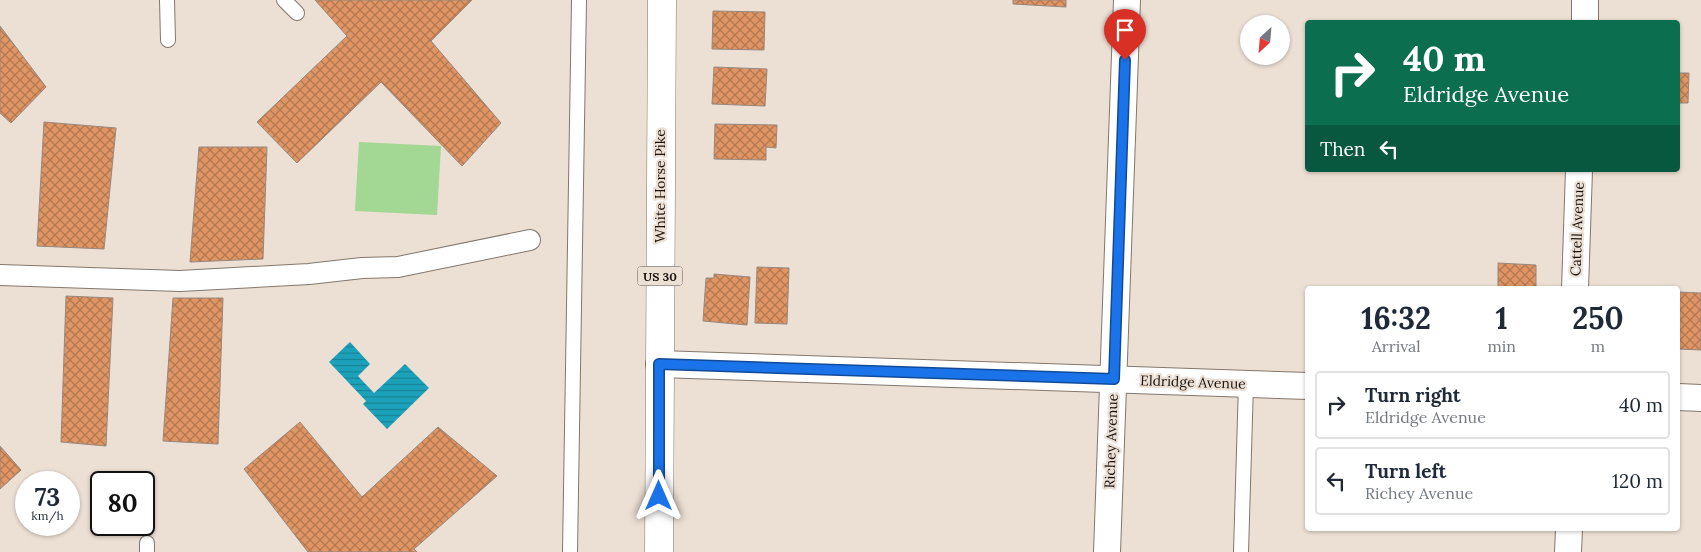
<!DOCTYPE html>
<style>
:root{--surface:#fff;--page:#f6f6f7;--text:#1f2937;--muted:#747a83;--line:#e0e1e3}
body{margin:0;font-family:Lora,serif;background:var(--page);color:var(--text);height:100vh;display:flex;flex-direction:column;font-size:19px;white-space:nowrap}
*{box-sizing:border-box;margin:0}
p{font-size:16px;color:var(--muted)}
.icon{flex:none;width:28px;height:28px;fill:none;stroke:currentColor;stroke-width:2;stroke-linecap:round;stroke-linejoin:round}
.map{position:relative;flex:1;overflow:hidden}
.drawer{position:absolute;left:1305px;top:286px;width:375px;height:245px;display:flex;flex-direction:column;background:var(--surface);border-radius:5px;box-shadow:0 1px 4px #0004}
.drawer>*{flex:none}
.banner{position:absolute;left:1305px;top:20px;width:375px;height:152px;border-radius:5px;box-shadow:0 1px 4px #0004;background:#0b6e4f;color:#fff;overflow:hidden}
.needle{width:32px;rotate:206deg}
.buttons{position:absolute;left:1240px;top:15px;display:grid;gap:10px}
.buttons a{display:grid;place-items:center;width:50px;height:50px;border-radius:50%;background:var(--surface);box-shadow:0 1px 4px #0004;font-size:25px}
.speed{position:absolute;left:15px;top:471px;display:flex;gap:10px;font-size:25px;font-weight:700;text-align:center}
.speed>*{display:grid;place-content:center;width:65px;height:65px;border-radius:50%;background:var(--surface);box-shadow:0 1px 4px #0004;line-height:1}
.speed small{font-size:12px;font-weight:400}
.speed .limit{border:2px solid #111;border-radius:8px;background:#fff;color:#111}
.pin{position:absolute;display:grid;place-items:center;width:42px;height:42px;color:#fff;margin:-51px -21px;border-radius:50% 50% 50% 0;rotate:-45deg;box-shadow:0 0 5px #0007}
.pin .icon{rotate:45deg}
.me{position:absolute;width:55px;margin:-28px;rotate:0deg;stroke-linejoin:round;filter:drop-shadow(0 0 4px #0008)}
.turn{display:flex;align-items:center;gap:18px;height:105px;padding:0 15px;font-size:22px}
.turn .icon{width:65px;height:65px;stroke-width:2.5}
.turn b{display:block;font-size:35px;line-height:42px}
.then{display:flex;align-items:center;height:48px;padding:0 15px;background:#0003;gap:10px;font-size:19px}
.eta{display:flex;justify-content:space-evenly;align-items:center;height:85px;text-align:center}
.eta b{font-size:30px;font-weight:700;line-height:35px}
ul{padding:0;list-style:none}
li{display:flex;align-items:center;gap:15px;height:68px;margin:0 10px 8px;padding:0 5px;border:2px solid var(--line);border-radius:5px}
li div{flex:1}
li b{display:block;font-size:19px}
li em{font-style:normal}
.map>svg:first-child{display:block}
</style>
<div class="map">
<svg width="1701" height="552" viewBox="0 0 1701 552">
<defs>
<pattern id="water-rules" width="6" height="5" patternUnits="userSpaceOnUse" patternTransform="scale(1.25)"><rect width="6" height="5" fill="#1ba2ba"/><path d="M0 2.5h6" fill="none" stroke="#178396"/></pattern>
<pattern id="building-cross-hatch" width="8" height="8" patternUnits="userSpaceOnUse" patternTransform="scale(1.25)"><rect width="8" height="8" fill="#df9564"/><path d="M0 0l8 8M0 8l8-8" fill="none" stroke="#b47851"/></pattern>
</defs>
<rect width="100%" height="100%" fill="#ecdfd4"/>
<path fill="#a2d794" d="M359,142L441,146L437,215L355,211Z"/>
<path fill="url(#water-rules)" d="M350,342L370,364L358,376L374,393L405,364L429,388L387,429L363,404L366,401L329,362Z"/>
<g fill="url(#building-cross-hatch)" stroke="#96887f">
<path d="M315,0H472L431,41L501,123L462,166L381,82L297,163L257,122L347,36Z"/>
<path d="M1013,0H1066V7L1013,4Z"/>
<path d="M713,11L765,12L764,50L712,49Z"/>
<path d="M0,26L46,87L11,123L0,113Z"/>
<path d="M714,67L767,69L765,106L712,104Z"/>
<path d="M1678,73H1689L1688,103H1678Z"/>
<path d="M44,122L116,128L104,249L37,246Z"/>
<path d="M715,124L777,125L776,148L766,147V160L714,159Z"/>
<path d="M199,147H267L263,259L190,262Z"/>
<path d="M1498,263L1536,265V289H1498Z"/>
<path d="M757,267L789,268L787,324L755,323Z"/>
<path d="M714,274L750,277L747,325L703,321L706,278H714Z"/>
<path d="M1678,292L1701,293V350L1678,349Z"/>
<path d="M66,296L113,298L106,446L61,442Z"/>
<path d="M173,298H223L218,444L163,441Z"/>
<path d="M300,422L362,497L438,427L497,476L414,549L417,552H308L244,469Z"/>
<path d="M0,446L21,470L0,489Z"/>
</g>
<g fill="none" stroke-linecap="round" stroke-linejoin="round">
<defs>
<g id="service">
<path d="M167,0L168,40"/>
<path d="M284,0L297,13"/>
<path d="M147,552V543"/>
<path d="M570,552L579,0"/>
<path d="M1241,552L1246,384"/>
</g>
<path id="pedestrian" d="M0,275L180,281L309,274L362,268L398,267L530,240"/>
<g id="minor">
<path d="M1585,22V0"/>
<path d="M1575,289L1579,170"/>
<path d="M659,364L1308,386"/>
<path d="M1678,397L1701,398"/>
<path d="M1107,552L1127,0"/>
<path d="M1568,552L1569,529"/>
</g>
<path id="trunk" d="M659,552L662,0"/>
</defs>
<use href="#service" stroke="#83776d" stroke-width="16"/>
<use href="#pedestrian" stroke="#83776d" stroke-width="22"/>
<use href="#minor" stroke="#83776d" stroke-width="28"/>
<use href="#trunk" stroke="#83776d" stroke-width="29"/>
<use href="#service" stroke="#fff" stroke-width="14"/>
<use href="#pedestrian" stroke="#fff" stroke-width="20"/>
<use href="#minor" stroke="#fff" stroke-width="26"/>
<use href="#trunk" stroke="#fff" stroke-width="28"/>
</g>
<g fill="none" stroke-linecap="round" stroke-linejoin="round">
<defs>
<path id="route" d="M659,496V364L1114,379L1125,60"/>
</defs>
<use href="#route" stroke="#114b97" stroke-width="12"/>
<use href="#route" stroke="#1a73e8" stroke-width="9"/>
</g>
<g text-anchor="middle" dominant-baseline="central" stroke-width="4.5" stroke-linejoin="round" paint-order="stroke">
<rect fill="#ecdfd4" stroke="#58504a" stroke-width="1" x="637.5" y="266.5" width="45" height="19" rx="4"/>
<g font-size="12" font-weight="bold" fill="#18130f">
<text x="660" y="276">US 30</text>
</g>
<g font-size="14" fill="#18130f" stroke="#ecdfd4">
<text transform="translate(660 186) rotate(-90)">White Horse Pike</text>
<text transform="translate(1577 229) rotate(-88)">Cattell Avenue</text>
<text transform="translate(1193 382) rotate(2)">Eldridge Avenue</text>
<text transform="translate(1111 441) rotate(-88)">Richey Avenue</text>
</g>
</g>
</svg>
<div class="buttons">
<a><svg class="needle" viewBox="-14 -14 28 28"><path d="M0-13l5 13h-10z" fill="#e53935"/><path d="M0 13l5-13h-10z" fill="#747a83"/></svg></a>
</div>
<div class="speed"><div>73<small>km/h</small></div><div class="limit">80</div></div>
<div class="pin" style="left:1125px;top:60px;background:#d93025"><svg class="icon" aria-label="arrive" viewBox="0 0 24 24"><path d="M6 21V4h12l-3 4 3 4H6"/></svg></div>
<svg class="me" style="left:659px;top:496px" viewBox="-20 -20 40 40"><path d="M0-17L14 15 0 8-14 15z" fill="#1a73e8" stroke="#fff" stroke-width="4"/></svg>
<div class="banner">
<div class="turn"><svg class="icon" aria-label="right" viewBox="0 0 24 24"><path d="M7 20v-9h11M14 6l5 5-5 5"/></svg><div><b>40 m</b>Eldridge Avenue</div></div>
<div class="then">Then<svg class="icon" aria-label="left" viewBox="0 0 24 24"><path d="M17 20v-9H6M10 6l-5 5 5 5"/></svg></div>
</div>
<section class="drawer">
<div class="eta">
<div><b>16:32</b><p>Arrival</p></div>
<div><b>1</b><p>min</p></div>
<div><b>250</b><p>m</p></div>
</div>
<ul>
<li><svg class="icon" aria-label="right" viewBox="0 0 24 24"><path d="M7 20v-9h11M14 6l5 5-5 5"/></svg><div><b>Turn right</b><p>Eldridge Avenue</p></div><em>40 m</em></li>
<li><svg class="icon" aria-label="left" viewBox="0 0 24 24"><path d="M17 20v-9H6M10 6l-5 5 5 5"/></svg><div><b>Turn left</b><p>Richey Avenue</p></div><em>120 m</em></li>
</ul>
</section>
</div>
